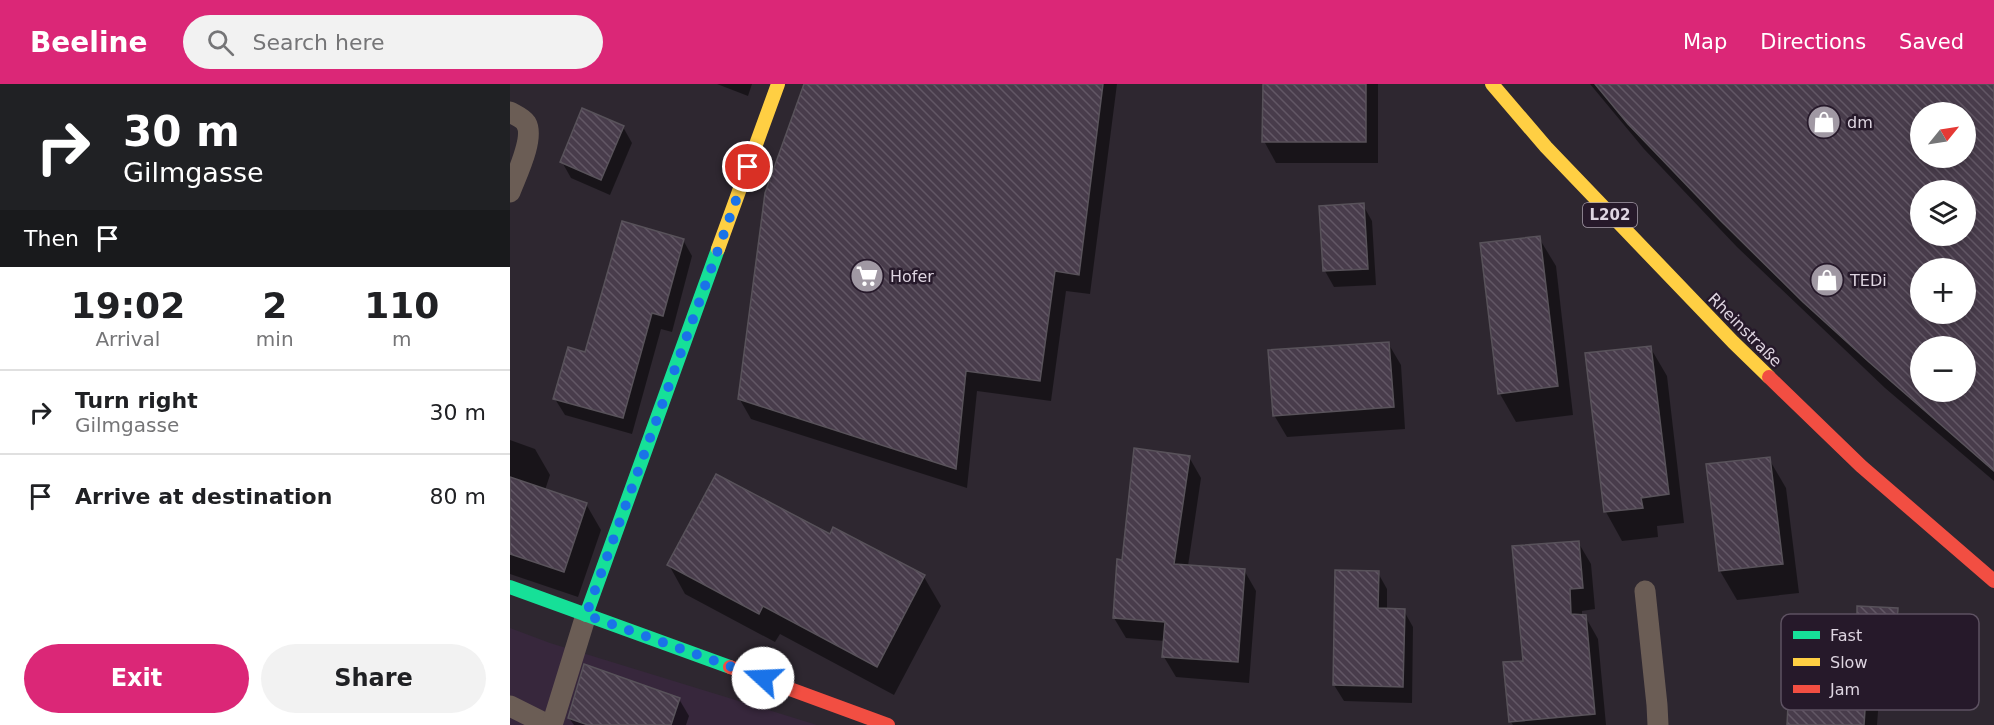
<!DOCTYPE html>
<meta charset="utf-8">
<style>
:root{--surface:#fff;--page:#f2f2f2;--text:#202124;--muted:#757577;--line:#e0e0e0;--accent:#db2777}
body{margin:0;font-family:"DejaVu Sans",sans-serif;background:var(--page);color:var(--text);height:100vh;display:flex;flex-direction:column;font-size:22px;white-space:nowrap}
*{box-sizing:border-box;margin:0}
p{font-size:20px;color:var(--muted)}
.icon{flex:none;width:33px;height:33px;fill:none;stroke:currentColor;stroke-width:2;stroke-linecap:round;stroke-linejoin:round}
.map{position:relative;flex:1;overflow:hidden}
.details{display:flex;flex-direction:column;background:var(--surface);width:510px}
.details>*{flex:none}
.top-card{background:#202124;color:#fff;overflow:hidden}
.needle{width:39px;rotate:60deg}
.controls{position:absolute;left:1400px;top:18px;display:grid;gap:12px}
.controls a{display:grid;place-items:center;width:66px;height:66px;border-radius:50%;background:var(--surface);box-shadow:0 3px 9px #0003;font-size:30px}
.pin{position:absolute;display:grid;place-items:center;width:51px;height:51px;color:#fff;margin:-26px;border:3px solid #fff;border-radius:50%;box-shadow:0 2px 6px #0007}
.me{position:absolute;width:66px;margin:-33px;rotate:290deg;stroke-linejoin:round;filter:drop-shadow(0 0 4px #0008)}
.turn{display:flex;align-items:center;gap:21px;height:126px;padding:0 24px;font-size:27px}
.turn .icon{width:78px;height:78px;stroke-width:2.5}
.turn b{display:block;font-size:42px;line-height:51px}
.then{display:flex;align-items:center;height:57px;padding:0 24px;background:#0003;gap:12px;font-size:22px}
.eta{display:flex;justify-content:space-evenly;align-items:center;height:102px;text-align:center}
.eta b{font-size:36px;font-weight:600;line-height:42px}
.action{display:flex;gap:12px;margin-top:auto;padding:12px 24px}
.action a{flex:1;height:69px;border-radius:36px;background:var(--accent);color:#fff;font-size:24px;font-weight:600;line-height:69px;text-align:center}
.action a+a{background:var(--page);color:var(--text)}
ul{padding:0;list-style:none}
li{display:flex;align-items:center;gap:18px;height:84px;padding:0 24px;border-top:2px solid var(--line)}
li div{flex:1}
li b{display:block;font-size:22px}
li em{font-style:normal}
header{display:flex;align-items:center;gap:36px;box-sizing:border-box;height:84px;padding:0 30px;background:var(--accent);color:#fff}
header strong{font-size:28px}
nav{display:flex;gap:33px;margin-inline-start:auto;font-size:21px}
.search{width:420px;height:54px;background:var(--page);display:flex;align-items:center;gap:15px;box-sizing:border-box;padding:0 21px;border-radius:33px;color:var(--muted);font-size:22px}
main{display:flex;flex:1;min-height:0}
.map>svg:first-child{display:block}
</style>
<header>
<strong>Beeline</strong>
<div class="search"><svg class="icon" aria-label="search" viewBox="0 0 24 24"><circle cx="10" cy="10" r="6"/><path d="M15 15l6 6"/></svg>Search here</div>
<nav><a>Map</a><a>Directions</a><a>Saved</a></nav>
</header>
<main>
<section class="details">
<div class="top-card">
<div class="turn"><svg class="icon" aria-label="right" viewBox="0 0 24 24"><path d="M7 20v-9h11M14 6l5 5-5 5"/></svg><div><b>30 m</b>Gilmgasse</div></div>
<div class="then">Then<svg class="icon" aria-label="arrive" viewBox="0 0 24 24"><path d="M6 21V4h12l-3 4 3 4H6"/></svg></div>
</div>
<div class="eta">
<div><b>19:02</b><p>Arrival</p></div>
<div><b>2</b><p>min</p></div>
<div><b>110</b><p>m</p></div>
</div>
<ul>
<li><svg class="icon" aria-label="right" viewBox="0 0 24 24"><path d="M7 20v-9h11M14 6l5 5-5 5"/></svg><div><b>Turn right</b><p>Gilmgasse</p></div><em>30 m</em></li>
<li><svg class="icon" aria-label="arrive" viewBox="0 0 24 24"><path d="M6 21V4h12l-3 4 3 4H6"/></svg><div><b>Arrive at destination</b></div><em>80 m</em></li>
</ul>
<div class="action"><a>Exit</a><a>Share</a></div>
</section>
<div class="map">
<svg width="1484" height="641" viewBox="0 0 1484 641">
<defs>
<pattern id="building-back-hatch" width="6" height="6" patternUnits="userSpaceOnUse" patternTransform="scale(1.5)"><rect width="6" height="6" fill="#483c4b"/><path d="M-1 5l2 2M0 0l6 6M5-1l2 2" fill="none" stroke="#625765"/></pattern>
</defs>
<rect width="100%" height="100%" fill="#2e2730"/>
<path fill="#37273c" d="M0,544L40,559L307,641H0Z"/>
<g fill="#0007" fill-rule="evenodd">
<path d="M207,0H242L238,12Z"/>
<path d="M296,0H607L580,210L556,207L541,317L467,307L457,404L241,335L229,314Z"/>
<path d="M754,0H868V79H766L754,57Z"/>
<path d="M1080,0H1484V397L1375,304L1227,163L1134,65ZM1410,28H1455V74H1410ZM1410,106H1455V152H1410ZM1410,184H1455V230H1410ZM1410,262H1455V308H1410Z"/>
<path d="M113,43L122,59L100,111L61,94L52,78Z"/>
<path d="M853,121L862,137L866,201L824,203L815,187Z"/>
<path d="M1029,154L1046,182L1063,331L1006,338L990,310Z"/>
<path d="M173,156L182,172L162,248L151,245L122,350L55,331L45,315L76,269Z"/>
<path d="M878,259L891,281L895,345L777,353L764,331Z"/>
<path d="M1140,263L1157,292L1174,439L1147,442L1148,453L1112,457L1096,428Z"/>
<path d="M0,356L25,365L40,391L35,406L76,420L91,446L68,513L0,490Z"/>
<path d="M679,373L691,394L678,482L734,486L746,507L739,599L666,593L654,573L655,557L616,554L604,534L614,477Z"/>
<path d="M1259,375L1276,404L1289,509L1227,516L1210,487L1197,382Z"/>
<path d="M320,452L414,493L431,522L384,611L270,550L265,558L175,510L159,481Z"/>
<path d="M1068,458L1081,480L1085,525L1072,527V532H1075L1088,555L1096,641H1003L1001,638L1015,578Z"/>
<path d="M868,489L877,505V526L894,527L903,543L902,619L834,617L824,601Z"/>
<path d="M1387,526L1400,548L1397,603L1370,602L1367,641H1278L1348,547Z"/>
<path d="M169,615L179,632L176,641H64L59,634Z"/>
</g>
<g fill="url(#building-back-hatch)" stroke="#58525a" stroke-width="1.5" fill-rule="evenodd">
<path d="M294,0H593L569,191L545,187L530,297L456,287L446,385L228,315L255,109Z"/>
<path d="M753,0H856V58H752Z"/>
<path d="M1085,0H1484V387L1359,278L1293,218L1211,137L1118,40ZM1410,28H1455V74H1410ZM1410,106H1455V152H1410ZM1410,184H1455V230H1410ZM1410,262H1455V308H1410Z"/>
<path d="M72,24L114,42L91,96L50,78Z"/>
<path d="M854,119L858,185L813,187L809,122Z"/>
<path d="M112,137L174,155L153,232L142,229L113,334L43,315L58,263L75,268Z"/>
<path d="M1030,152L1048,302L988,310L970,159Z"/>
<path d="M879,258L884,323L763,332L758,266Z"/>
<path d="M1141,262L1159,410L1131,414L1133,424L1094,428L1075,269Z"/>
<path d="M624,364L680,372L664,480L735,485L728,578L652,573L655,538L603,534L607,475L612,476Z"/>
<path d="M1260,373L1273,480L1209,487L1196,380Z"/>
<path d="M206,390L320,450L323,443L415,491L367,583L253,522L249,530L157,481Z"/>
<path d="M0,393L77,419L54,488L0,470Z"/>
<path d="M1069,457L1073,504L1060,505L1061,530L1076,531L1085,630L999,638L993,578L1013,577L1002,462Z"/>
<path d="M825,486L869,487L868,524L895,525L893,603L823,601Z"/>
<path d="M1347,522L1388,524L1385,582L1358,580L1354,641H1277L1282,542L1347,546Z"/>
<path d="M74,580L170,614L161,641H78L58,634Z"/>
</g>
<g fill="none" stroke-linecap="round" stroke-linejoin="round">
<g stroke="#6b5d55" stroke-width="21">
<path d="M0,28C5,31 13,34 16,39C25,54 6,92 0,108"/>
<path d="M1135,507L1147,621L1148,641"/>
<path d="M0,622L38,641"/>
<path d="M42,641L76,531"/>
</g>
<g stroke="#16e098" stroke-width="14">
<path d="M0,503L220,583"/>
<path d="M76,531L208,165"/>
</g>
<g stroke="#ffcf43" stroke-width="14">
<path d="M982,0L1036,63L1223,258L1259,293"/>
<path d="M208,165L268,0"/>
</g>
<g stroke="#f24e42" stroke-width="14">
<path d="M1259,293L1351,382L1484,497"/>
<path d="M220,583L378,641"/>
</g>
</g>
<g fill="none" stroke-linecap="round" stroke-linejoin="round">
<path stroke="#1a73e8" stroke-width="10" stroke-dasharray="0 18" d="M238,83L76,531L253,594"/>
</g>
<defs>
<symbol id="shop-disc" viewBox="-11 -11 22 22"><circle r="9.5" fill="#a098a3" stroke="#26192a"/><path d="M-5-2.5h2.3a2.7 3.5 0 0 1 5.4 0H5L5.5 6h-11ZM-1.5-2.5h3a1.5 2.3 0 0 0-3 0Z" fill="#fff"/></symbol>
<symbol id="supermarket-disc" viewBox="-11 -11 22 22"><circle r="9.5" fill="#a098a3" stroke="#26192a"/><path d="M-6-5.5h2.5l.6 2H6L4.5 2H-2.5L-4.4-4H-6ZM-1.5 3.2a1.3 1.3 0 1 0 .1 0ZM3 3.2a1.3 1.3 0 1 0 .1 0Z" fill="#fff"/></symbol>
</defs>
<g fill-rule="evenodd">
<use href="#shop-disc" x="1295" y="19" width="38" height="38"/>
<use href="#supermarket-disc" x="338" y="173" width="38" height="38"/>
<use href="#shop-disc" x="1298" y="177" width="38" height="38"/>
</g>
<g text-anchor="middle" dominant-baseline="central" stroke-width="5" stroke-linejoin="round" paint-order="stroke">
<rect fill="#26192a" stroke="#a79daa" stroke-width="1.5" x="1073" y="119" width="54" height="24" rx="4.5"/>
<g font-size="15" font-weight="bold" fill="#ded5e1">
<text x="1100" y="131">L202</text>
</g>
<g font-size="16" fill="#ded5e1" stroke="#26192a" text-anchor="start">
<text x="1337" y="38">dm</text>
<text x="380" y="192">Hofer</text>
<text x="1340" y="196">TEDi</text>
</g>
<g font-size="16" fill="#ded5e1" stroke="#26192a">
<text transform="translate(1235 246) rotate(45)">Rheinstraße</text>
</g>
</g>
<rect x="1271" y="530" width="198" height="96" rx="9" fill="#26192a" stroke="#5d5161" stroke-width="1.5"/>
<rect x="1283" y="547" width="27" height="8" fill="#16e098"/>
<rect x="1283" y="574" width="27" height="8" fill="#ffcf43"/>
<rect x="1283" y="601" width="27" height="8" fill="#f24e42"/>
<g font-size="16" fill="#ded5e1">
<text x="1320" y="557">Fast</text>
<text x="1320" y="584">Slow</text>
<text x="1320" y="611">Jam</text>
</g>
</svg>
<div class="controls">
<a><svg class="needle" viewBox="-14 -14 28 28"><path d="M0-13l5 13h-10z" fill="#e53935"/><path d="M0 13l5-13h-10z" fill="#757577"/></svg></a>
<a><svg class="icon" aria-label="layers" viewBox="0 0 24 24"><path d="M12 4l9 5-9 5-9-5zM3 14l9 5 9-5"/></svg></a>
<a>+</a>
<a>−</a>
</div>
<div class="pin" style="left:238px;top:83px;background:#d93025"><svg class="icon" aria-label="arrive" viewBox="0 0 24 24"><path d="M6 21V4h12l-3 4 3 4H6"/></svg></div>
<svg class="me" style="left:253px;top:594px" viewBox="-20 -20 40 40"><circle r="19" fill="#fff"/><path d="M0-13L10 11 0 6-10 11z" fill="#1a73e8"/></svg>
</div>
</main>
